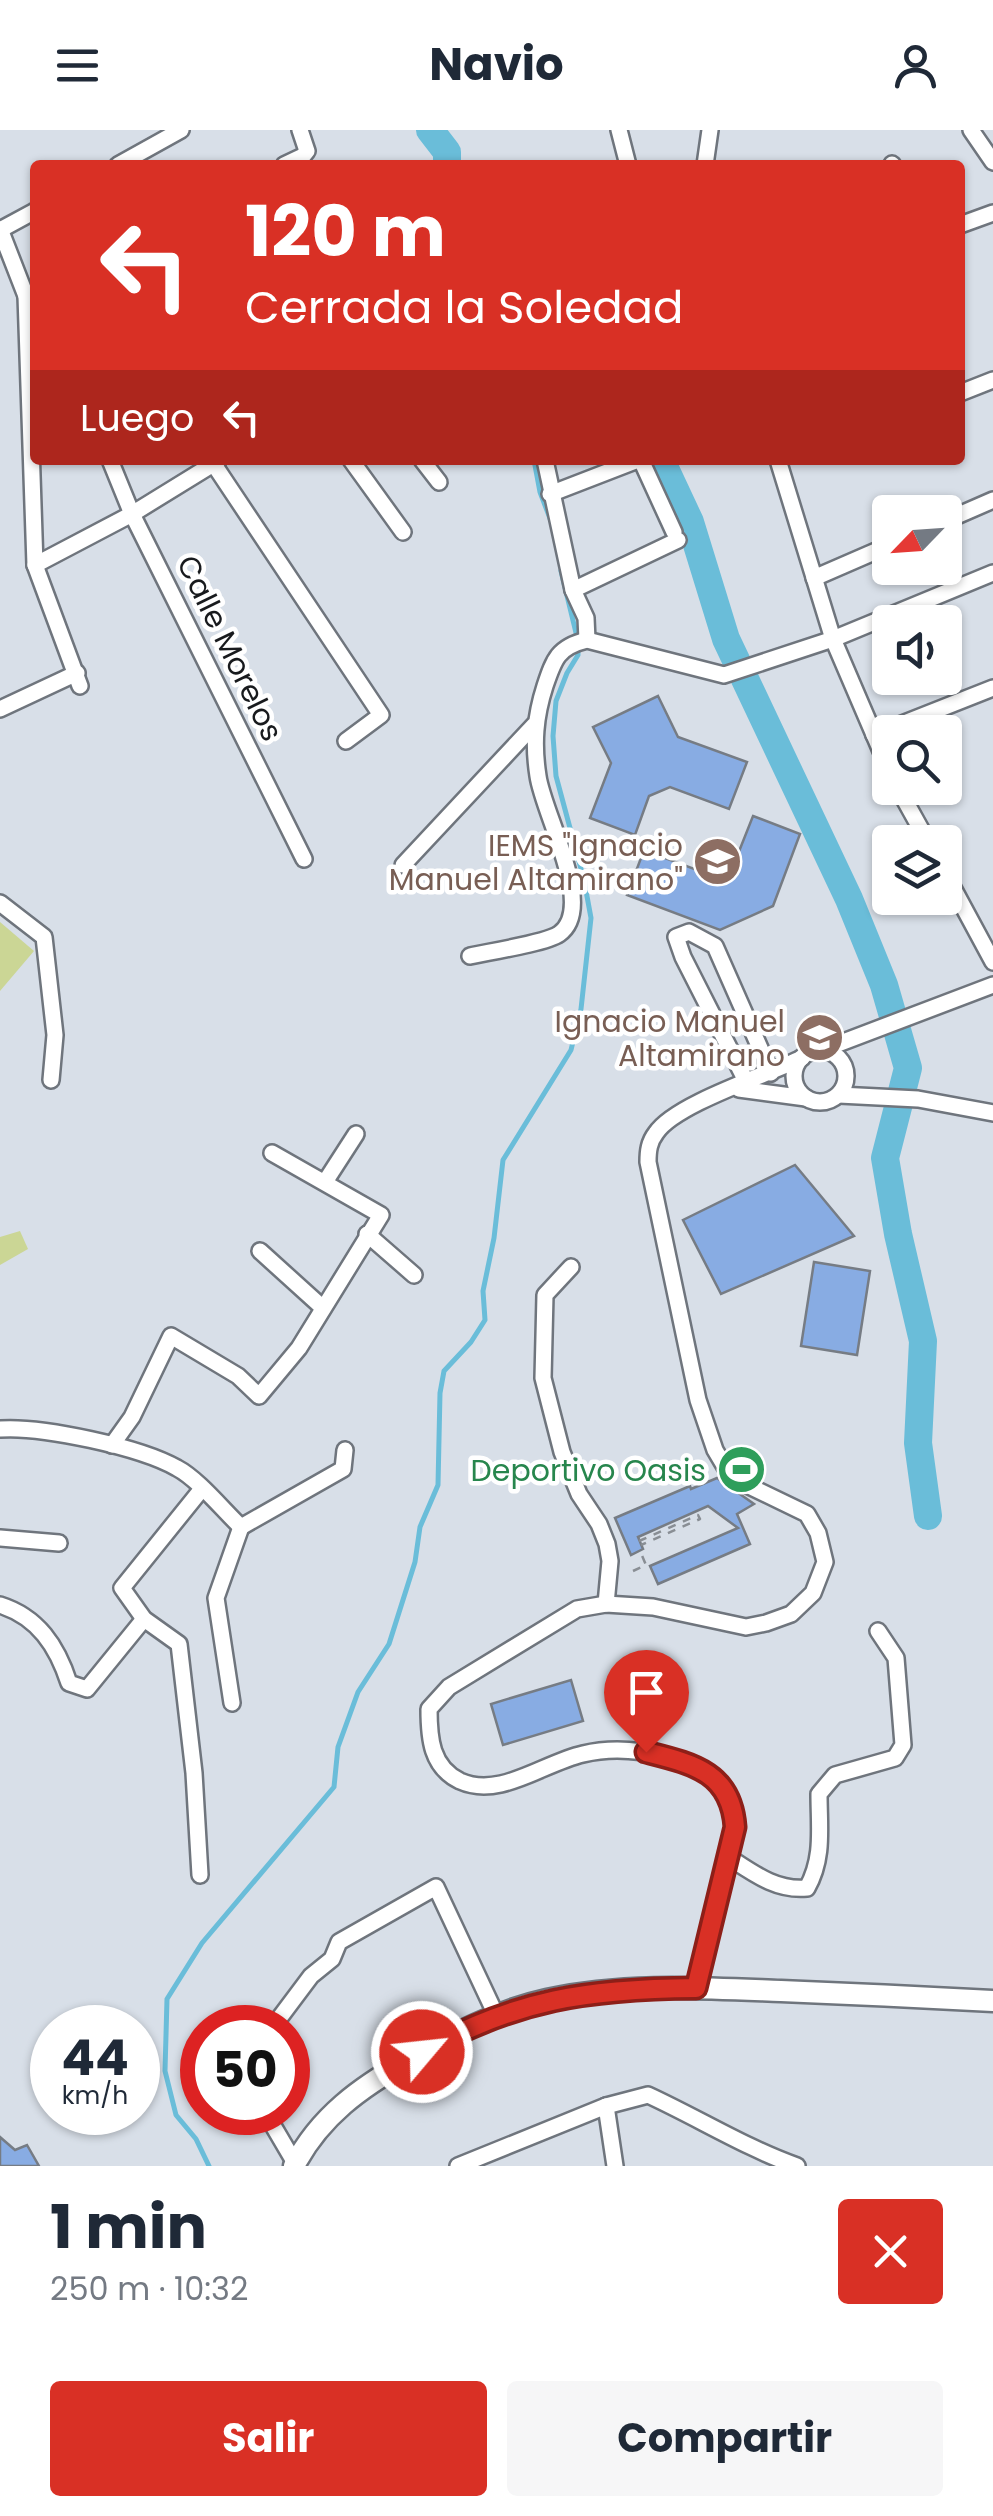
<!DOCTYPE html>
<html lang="es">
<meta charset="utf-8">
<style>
:root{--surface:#fff;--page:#f6f6f7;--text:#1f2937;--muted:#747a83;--accent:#d93025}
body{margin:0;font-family:Poppins,sans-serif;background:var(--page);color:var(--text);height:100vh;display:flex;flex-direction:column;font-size:38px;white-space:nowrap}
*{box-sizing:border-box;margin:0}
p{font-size:32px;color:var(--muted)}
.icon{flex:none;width:55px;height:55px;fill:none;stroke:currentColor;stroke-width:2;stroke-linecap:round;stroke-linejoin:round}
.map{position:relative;height:2036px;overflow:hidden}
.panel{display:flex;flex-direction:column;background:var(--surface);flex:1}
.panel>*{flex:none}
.guide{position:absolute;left:30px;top:30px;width:935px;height:305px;border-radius:10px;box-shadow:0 2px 8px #0004;background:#d93025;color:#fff;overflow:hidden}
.needle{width:65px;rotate:245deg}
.buttons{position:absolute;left:872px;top:365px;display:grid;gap:20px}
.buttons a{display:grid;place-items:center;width:90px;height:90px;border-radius:10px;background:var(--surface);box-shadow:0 2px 8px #0004;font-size:50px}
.speed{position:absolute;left:30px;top:1875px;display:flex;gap:20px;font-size:50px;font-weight:700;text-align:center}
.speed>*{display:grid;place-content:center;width:130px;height:130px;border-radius:50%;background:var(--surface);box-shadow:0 2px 8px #0004;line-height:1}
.speed small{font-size:25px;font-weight:400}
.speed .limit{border:15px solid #d22;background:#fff;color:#111}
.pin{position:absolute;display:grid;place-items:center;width:85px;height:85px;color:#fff;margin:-102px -42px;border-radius:50% 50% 50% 0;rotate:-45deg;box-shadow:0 0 10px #0007}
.pin .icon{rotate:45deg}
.me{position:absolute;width:110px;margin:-55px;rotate:62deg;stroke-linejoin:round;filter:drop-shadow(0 0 8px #0008)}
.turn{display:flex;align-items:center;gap:35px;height:210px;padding:0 50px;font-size:45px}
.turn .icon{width:130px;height:130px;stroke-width:2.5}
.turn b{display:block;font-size:70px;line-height:85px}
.then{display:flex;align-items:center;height:95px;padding:0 50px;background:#0003;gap:20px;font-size:38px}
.round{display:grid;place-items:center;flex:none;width:105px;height:105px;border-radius:10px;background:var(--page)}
.summary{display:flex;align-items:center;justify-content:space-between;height:170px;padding:0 50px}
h1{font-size:60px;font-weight:700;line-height:75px}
.action{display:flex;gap:20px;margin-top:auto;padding:20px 50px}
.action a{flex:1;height:115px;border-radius:10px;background:var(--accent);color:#fff;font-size:40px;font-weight:700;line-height:115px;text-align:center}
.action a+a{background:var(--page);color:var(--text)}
header{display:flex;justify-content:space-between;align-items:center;height:130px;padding:0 50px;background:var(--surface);font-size:45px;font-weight:700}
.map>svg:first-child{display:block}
</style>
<header><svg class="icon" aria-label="menu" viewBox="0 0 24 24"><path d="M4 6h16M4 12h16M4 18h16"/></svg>Navio<svg class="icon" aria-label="person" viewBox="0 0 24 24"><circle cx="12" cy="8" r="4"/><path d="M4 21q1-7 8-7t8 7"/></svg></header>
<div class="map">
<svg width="993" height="2036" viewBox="0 0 993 2036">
<rect width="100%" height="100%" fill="#d8dfe8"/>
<g fill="#cbd695">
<path d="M0,792L34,821L0,861Z"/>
<path d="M20,1101L28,1119L0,1135V1107Z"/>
</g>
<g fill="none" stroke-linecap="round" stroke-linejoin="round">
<g stroke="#6abdd9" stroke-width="5">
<path d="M444,35L447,22"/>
<path d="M534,330L540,362L551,391"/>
<path d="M561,441L577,507"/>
<path d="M209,2036L196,2009L176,1985L165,1941L167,1869L202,1813L334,1657L338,1617L358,1562L389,1514L415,1432L420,1397L438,1355L440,1263L444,1241L471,1212L485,1190L483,1161L494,1108L503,1030L571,920L581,879L591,788L584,750L556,646L553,606L556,571L567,543L578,525V518"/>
</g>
<g stroke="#6abdd9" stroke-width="28">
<path d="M430,0L447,22V35"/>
<path d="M661,330L690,392L726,509L849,769L884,855L908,938L885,1028L898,1104L923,1211L918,1313L928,1386"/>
</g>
</g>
<g fill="#88ace3" stroke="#767c84" stroke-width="2.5">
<path d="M658,566L678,607L747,632L729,679L670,657L649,666L635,705L590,688L611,633L593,597Z"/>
<path d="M753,686L800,704L773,776L720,800L627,765L644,720L710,745L734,734Z"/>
<path d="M795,1035L854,1106L721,1164L683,1090Z"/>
<path d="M814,1132L870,1141L857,1225L801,1216Z"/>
<path d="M717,1348L754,1374L737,1384L750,1414L658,1454L650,1436L738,1398L708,1376L638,1407L643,1419L631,1425L615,1388L690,1356L691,1359Z"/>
<path d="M571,1550L583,1591L503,1615L491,1574Z"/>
<path d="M0,2007L15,2020L27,2015L39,2036H0Z"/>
</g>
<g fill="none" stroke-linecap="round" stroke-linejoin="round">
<defs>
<g id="minor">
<path d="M619,0L628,35"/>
<path d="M971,0L993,32"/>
<path d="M892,34L893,35"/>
<path d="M118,35L181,0"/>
<path d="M284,35L303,26L307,21L300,0"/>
<path d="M705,35L710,0"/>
<path d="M960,95L993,83"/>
<path d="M0,99L26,166L32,174"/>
<path d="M0,100L35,81"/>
<path d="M26,166L35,435L80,556"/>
<path d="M960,263L993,250"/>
<path d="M110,330L132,384L304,729"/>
<path d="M211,330L381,585L346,611"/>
<path d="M351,330L403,402"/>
<path d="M422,330L439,352"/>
<path d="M545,330L573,460L586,488L587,510"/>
<path d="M641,330L674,402"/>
<path d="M778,330L833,509L890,642"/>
<path d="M550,364L638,330"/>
<path d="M945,391L993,370"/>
<path d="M35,435L132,384L218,331"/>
<path d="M814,448L890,415"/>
<path d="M573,460L678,410"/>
<path d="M0,579L77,543"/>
<path d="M874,605L993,558"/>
<path d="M898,658L928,712"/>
<path d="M403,735L534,595"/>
<path d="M945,743L993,832"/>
<path d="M0,773L44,807L55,905L51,950"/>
<path d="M470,826C488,822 546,813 559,804C597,778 543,684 538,646C533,614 535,587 545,556C554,529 558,517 587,510L724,545L833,509L993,443"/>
<path d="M822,920L993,855"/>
<circle cx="820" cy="946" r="26"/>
<path d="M747,953L683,827L676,807L689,802L715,816L771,943"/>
<path d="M739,959L806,968"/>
<path d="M839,965L918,969L993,983"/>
<path d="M325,1052L356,1004"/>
<path d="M367,1104L414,1145"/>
<path d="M260,1121L323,1178"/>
<path d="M571,1137L545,1165L543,1248L562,1322L579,1364L599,1394L607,1414L610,1431L606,1474"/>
<path d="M0,1299C42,1296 140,1317 177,1338C198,1349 223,1380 241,1397"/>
<path d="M112,1315L132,1287L171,1206L238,1246L259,1266L299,1218L381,1085L272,1023"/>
<path d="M241,1397L343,1339L345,1320"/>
<path d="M0,1408L59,1413"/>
<path d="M0,1475C38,1487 57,1516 69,1553L87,1559L144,1489"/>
<path d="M232,1573L216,1468L241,1397"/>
<path d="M727,1726C753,1743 776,1761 807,1758C824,1728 819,1698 819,1664L835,1645L895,1628L903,1615L896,1528L878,1501"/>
<path d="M200,1745L194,1643L179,1514L144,1489L122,1458L201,1360"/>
<path d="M697,1858L735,1697C733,1667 723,1652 695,1638C662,1622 620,1615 583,1624C543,1633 500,1669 460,1651C431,1637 429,1608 429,1579L449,1557L577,1479L606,1474L653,1477L746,1497L766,1493L791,1484L813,1463L825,1432L818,1403L807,1384L747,1355L728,1342L715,1320L698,1270L648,1032C648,1021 649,1012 656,1003C675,974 767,945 802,928"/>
<path d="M272,1898L311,1846L332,1829L339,1812L436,1757L496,1885"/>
<path d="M606,1976L615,2036"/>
<path d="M265,1982L295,2033"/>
<path d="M458,2036L606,1976L648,1965C698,1988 746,2018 797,2036"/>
</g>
<path id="major" d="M294,2036C320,1986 361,1957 409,1930C452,1905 497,1881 547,1870C624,1853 703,1858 781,1861C852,1864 922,1867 993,1871"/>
</defs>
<use href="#minor" stroke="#6f757d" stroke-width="20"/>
<use href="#major" stroke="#6f757d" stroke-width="25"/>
<g stroke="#898e94" stroke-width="2.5" stroke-dasharray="8 8" stroke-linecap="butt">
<path d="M639,1411L698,1385L700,1389L641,1415"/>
<path d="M633,1441L646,1435L640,1421"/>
</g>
<use href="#minor" stroke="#fff" stroke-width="15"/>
<use href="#major" stroke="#fff" stroke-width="20"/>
</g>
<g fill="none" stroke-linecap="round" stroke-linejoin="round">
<defs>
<path id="route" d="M422,1922C517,1869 588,1859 696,1858L735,1697C731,1642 693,1634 646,1622"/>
</defs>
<use href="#route" stroke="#8d1f18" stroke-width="25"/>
<use href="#route" stroke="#d93025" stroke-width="18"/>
</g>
<defs>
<symbol id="school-disc" viewBox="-11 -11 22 22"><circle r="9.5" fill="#8d6e63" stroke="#fff"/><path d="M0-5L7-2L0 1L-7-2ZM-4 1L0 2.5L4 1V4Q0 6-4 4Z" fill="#fff"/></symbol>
<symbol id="stadium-disc" viewBox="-11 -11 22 22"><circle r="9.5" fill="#2e9e5b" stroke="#fff"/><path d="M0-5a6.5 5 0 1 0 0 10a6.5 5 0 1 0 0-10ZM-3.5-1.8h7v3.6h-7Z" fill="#fff"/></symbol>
</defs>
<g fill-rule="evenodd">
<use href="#school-disc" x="690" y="704" width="55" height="55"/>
<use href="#school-disc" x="792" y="880" width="55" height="55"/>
<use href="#stadium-disc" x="714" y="1312" width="55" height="55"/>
</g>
<g text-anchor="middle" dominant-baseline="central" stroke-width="9" stroke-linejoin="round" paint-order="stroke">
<g font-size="30" fill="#181a1d" stroke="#fff">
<text transform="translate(230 518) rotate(64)">Calle Morelos</text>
</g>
<g font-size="30" fill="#785e54" stroke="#fff" text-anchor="end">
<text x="683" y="715">IEMS "Ignacio<tspan x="683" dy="34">Manuel Altamirano"</tspan></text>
<text x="785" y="891">Ignacio Manuel<tspan x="785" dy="34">Altamirano</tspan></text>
</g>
<g font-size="30" fill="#27864d" stroke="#fff" text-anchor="end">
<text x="706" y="1340">Deportivo Oasis</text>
</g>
</g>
</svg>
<div class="buttons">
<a><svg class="needle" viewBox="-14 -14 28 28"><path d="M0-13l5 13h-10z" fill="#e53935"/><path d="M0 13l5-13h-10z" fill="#747a83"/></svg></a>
<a><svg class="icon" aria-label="sound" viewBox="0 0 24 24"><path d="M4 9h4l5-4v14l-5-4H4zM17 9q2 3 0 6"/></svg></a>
<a><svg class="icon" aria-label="search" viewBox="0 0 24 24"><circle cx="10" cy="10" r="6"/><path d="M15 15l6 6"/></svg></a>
<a><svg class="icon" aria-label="layers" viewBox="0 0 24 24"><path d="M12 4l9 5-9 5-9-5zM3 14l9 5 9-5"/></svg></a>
</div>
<div class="speed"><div>44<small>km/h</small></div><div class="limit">50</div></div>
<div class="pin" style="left:646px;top:1622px;background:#d93025"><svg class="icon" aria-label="arrive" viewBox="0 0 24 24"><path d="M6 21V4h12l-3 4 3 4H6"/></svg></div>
<svg class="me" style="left:422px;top:1922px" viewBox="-20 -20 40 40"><circle r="17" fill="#d93025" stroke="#fff" stroke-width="3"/><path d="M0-11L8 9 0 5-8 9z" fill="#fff"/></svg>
<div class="guide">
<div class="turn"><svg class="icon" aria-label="left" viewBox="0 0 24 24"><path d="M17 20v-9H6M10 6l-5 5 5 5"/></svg><div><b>120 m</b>Cerrada la Soledad</div></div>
<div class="then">Luego<svg class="icon" aria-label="left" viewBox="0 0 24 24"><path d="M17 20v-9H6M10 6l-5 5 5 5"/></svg></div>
</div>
</div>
<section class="panel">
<div class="summary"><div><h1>1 min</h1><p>250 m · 10:32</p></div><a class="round" style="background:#d93025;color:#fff"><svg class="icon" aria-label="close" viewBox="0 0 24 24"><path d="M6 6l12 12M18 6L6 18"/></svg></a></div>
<div class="action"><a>Salir</a><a>Compartir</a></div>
</section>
